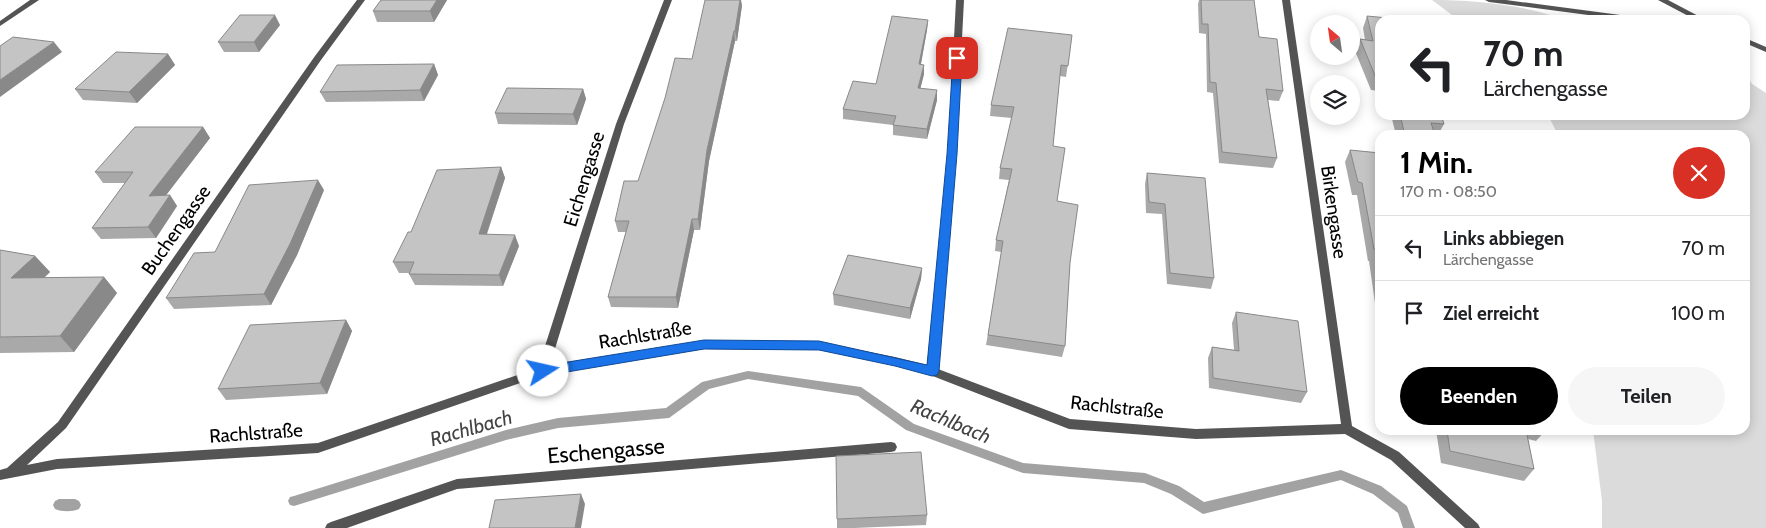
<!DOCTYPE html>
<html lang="de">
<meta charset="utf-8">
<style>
:root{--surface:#fff;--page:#f6f6f6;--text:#202124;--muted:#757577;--line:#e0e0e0;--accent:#000}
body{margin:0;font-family:Cabin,sans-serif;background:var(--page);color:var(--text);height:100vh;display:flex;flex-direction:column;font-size:19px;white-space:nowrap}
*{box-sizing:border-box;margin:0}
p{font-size:16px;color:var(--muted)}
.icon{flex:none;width:28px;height:28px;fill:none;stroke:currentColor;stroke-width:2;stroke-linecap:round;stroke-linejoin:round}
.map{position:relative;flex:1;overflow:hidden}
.sheet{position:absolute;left:1375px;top:130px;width:375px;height:305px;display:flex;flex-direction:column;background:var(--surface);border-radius:15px;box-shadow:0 2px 12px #0003}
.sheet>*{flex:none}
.guide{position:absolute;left:1375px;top:15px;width:375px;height:105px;border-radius:15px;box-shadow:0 2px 12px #0003;background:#fff;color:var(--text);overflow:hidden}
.needle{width:32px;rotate:331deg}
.controls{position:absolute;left:1310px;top:15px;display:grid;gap:10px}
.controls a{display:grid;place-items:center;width:50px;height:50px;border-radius:50%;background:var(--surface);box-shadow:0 2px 12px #0003;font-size:25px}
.pin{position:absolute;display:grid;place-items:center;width:42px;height:42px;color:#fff;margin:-21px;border-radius:10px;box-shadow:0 2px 8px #0006}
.me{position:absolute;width:55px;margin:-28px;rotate:80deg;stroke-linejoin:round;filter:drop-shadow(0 0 4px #0008)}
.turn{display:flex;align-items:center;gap:18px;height:105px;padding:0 25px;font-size:22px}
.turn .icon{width:65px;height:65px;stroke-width:2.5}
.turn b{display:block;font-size:35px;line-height:42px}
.round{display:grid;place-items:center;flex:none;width:52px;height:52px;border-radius:26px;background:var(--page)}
.summary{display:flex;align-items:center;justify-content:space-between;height:85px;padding:0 25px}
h1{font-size:30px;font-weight:700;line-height:38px;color:var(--accent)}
.action{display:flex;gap:10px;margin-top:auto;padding:10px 25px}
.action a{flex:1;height:58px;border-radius:30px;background:var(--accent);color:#fff;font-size:20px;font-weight:700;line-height:58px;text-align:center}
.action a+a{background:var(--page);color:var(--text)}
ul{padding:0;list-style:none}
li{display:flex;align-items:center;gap:15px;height:65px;padding:0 25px;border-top:1px solid var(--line)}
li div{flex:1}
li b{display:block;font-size:19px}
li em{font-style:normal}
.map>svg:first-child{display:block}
</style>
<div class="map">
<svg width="1766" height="528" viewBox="0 0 1766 528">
<rect width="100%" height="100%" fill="#fff"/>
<g fill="#dbdbdb">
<path d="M1432,0C1474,0 1526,5 1565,20H1453L1452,15Z"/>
<path d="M1745,71L1752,84L1766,93V528H1602V501L1593,430H1745V135H1558L1548,115H1745Z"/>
</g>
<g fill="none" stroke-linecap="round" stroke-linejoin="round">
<g fill="#a2a2a2" fill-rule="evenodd">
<path d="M748,371L861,387L914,424L1023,463L1145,473L1179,486L1204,502L1341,470L1381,486L1407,506L1415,528H1403L1398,513L1373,494L1341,480L1203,514L1171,494L1144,483L1023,473L906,430L858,396L748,379L709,389L669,418L558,428L506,440L294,506L290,505L288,501L290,497L294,496L506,430L558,418L666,408L702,382Z"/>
<path d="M59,499H75L79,501L81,505L79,509C72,512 62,512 55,509L53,505L55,501Z"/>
</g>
<g fill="#545454" fill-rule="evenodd">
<path d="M30,0H39L0,26V21Z"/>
<path d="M357,0H365L321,60L66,428L27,465L57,459L318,443L538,368L616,124L664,0H672L624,124L550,365L704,341L819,342L895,357L927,365L948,154L956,0H964L956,154L938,369L1070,419L1196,429L1341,424L1282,0H1290L1352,426L1399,452L1478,524L1480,528H1465L1391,460L1345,434L1196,439L1069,429L930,375L895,365L819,350L704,349L543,375L318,453L57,469L0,480V470L7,468L58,422L315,56Z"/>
<path d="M1485,0H1506L1643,18L1647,20H1626L1489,2Z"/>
<path d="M891,442L895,443L897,447L895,451L891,452L457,489L347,528H325L327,524L331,522L457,479Z"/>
</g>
<g fill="#545454" fill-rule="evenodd">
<path d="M1658,0H1668L1706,20H1696Z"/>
<path d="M1745,38L1766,47V52L1745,43Z"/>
</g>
</g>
<g fill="#a9a9a9">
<path d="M381,0H447L434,22H377L373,11Z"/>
<path d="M1199,0H1254L1259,37L1283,91L1279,101L1268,100L1277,158L1273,168L1219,163L1213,93L1207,92L1206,34L1199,33L1198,4Z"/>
<path d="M742,5L737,41H735L709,161L700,230H694L678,308L611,307L608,297L626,232H618L615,221L638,181L692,59Z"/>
<path d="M1367,16L1380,20V91L1371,90L1355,51L1360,39L1365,40L1363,28Z"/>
<path d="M928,20L927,30L921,64L924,74L920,89L937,100L927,139L893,135V125L843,119V109L876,84Z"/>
<path d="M280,25L259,52H224L218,42Z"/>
<path d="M1072,35L1066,77L1060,76L1053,146L1057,201L1070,263L1065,346L1062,357L986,345L1002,252L995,251L996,240L1009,180L999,179L1000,168L1012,118L990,116L991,105Z"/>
<path d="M168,54L175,65L137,103L83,100L75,89Z"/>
<path d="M434,64L438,75L424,101L326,102L320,92Z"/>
<path d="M583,89L586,99L577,125L498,124L495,113Z"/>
<path d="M1391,115H1441L1444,124L1438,135H1396Z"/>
<path d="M203,127L210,138L166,195H170L177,206L156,238L101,239L92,228L125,183H103L95,172Z"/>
<path d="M1350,150L1380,153V338L1369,261H1368L1357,195H1352L1345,162Z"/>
<path d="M501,167L505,178L487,234L519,246L503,286L415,285L409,274V273H399L393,262L411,232Z"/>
<path d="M1147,173L1214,278L1211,289L1167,284L1162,214L1146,213L1145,184Z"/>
<path d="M324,190L297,255L271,305L174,309L166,298L215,252Z"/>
<path d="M0,250L35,256L50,272L44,278L104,277L117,293L74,352L0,353Z"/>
<path d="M922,268L921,279L910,319L834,305L833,294Z"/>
<path d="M1236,312L1307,392L1301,403L1209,388L1208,358L1212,347L1234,350L1232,323Z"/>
<path d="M346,320L352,331L327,394L226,400L218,389Z"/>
<path d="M1380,348V377L1378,352Z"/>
<path d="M1436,430H1546L1536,441L1528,439L1534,469L1524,481L1441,463Z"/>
<path d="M927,515L926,525L854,528H837V519Z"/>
</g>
<g fill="#898989">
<path d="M437,0H447L434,22L430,11Z"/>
<path d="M740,0H741L742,5L737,41L735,31Z"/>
<path d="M275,15L280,25L259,52L254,42Z"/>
<path d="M928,20L927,30L919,74V64Z"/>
<path d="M734,31L735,41L709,161L700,230L698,219L707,150Z"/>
<path d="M54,42L62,52L0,97V80Z"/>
<path d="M168,54L175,65L137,103L129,92Z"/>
<path d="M434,64L438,75L424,101L420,90Z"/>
<path d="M924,65V74L918,98V88Z"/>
<path d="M583,89L586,99L577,125L573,114Z"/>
<path d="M937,90V100L927,139V129Z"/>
<path d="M203,127L210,138L157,207L149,196Z"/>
<path d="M501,167L505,178L483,245L479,234Z"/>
<path d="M318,180L324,190L297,255L271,305L264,294Z"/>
<path d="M170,195L177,206L156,238L148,227Z"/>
<path d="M692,219L694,230L678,308L676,297Z"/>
<path d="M515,235L519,246L503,286L499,275Z"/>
<path d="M35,256L50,272L26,294L11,278Z"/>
<path d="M922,268L921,279L910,319V308Z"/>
<path d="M104,277L117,293L74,352L60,336Z"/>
<path d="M346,320L352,331L327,394L320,383Z"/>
<path d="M581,494L585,504L581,528H575Z"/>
</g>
<g fill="#c4c4c4" stroke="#898989">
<path d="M381,0H437L430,11H373Z"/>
<path d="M705,0H740L735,31H734L707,150L698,219H692L676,297H608L629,221H615L624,181H638L665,98L675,58L692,59Z"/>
<path d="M1201,0H1254L1259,37L1277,39L1283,91L1266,89L1277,158L1222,152L1216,83L1210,82L1208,24H1202Z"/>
<path d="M240,15H275L254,42H218Z"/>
<path d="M892,16L928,20L919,64L924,65L918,88L937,90L927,129L893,125L896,116L843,109L853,81L876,84Z"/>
<path d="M1367,16L1408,20H1380V79L1376,78L1360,39L1373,41Z"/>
<path d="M1008,28L1072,35L1068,66L1061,65L1053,146L1065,148L1057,201L1078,205L1070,263L1065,346L988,335L1003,241L996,240L1012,169L1000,168L1014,107L991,105Z"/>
<path d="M13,37L54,42L0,80V46Z"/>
<path d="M116,52L168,54L129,92L75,89Z"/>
<path d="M434,64L420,90L320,92L337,65Z"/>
<path d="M507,88L583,89L573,114L495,113Z"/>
<path d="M1400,115H1441L1444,124L1431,123L1435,135H1405Z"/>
<path d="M135,127H203L149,196L170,195L148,227L92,228L133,172H95Z"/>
<path d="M1350,150L1380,153V279L1376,249H1374L1362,183L1358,182Z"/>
<path d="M501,167L479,234L515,235L499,275L409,274L414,262H393L408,232H411L437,170Z"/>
<path d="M1147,173L1205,178L1214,278L1170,273L1165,204L1149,202Z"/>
<path d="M318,180L290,244L264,294L166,298L194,253L215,252L249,185Z"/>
<path d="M0,250L35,256L11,278L104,277L60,336L0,337Z"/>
<path d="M848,255L922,268L910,308L833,294Z"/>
<path d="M1236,312L1298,321L1307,392L1213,378L1212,347L1239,351Z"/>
<path d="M346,320L320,383L218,389L250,325Z"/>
<path d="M1447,430H1526L1534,469L1450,451Z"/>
<path d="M921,452L927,515L837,519L836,456Z"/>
<path d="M581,494L575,528H489L495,500Z"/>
</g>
<path fill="#1a73e8" stroke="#114b97" d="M957,55L962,58L957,154L939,371L937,375L932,376L895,366L819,350L704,349L543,376L538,375L537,371L538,368L543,366L704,340L819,341L927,365L947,154L953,58Z"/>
<g text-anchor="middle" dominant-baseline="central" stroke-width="4" stroke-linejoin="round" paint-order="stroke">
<g font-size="19" fill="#000" stroke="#fff">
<text transform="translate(584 179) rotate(-73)">Eichengasse</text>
<text transform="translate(1334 212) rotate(82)">Birkengasse</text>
<text transform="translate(176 230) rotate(-55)">Buchengasse</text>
<text transform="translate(645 335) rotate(-9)">Rachlstraße</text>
<text transform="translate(1117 407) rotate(6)">Rachlstraße</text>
<text transform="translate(256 433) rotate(-4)">Rachlstraße</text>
</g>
<g font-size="20" font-style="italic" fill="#434343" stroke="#fff">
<text transform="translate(951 421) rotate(23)">Rachlbach</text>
<text transform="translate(471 428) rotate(-16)">Rachlbach</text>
</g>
<g font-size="22" fill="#000" stroke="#fff">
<text transform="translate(606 451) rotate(-5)">Eschengasse</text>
</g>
</g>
</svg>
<div class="controls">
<a><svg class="needle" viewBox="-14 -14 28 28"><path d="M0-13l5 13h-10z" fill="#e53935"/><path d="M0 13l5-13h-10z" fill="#757577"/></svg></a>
<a><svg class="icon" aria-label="layers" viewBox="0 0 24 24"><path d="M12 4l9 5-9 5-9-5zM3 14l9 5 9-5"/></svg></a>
</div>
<div class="pin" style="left:957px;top:58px;background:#d93025"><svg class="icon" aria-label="arrive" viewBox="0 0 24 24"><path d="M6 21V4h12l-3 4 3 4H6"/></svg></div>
<svg class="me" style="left:543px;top:371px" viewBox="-20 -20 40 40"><circle r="19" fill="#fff"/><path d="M0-13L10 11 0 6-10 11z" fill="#1a73e8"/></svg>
<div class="guide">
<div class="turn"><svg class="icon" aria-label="left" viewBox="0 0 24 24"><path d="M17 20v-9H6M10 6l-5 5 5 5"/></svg><div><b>70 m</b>Lärchengasse</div></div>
</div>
<section class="sheet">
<div class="summary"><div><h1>1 Min.</h1><p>170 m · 08:50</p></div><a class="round" style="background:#d93025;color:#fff"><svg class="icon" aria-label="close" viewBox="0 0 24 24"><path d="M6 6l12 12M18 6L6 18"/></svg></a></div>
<ul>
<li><svg class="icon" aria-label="left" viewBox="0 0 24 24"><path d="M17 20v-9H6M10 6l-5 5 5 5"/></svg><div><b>Links abbiegen</b><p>Lärchengasse</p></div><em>70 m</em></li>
<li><svg class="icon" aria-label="arrive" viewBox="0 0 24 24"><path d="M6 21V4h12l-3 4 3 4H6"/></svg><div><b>Ziel erreicht</b></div><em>100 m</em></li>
</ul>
<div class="action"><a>Beenden</a><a>Teilen</a></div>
</section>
</div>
